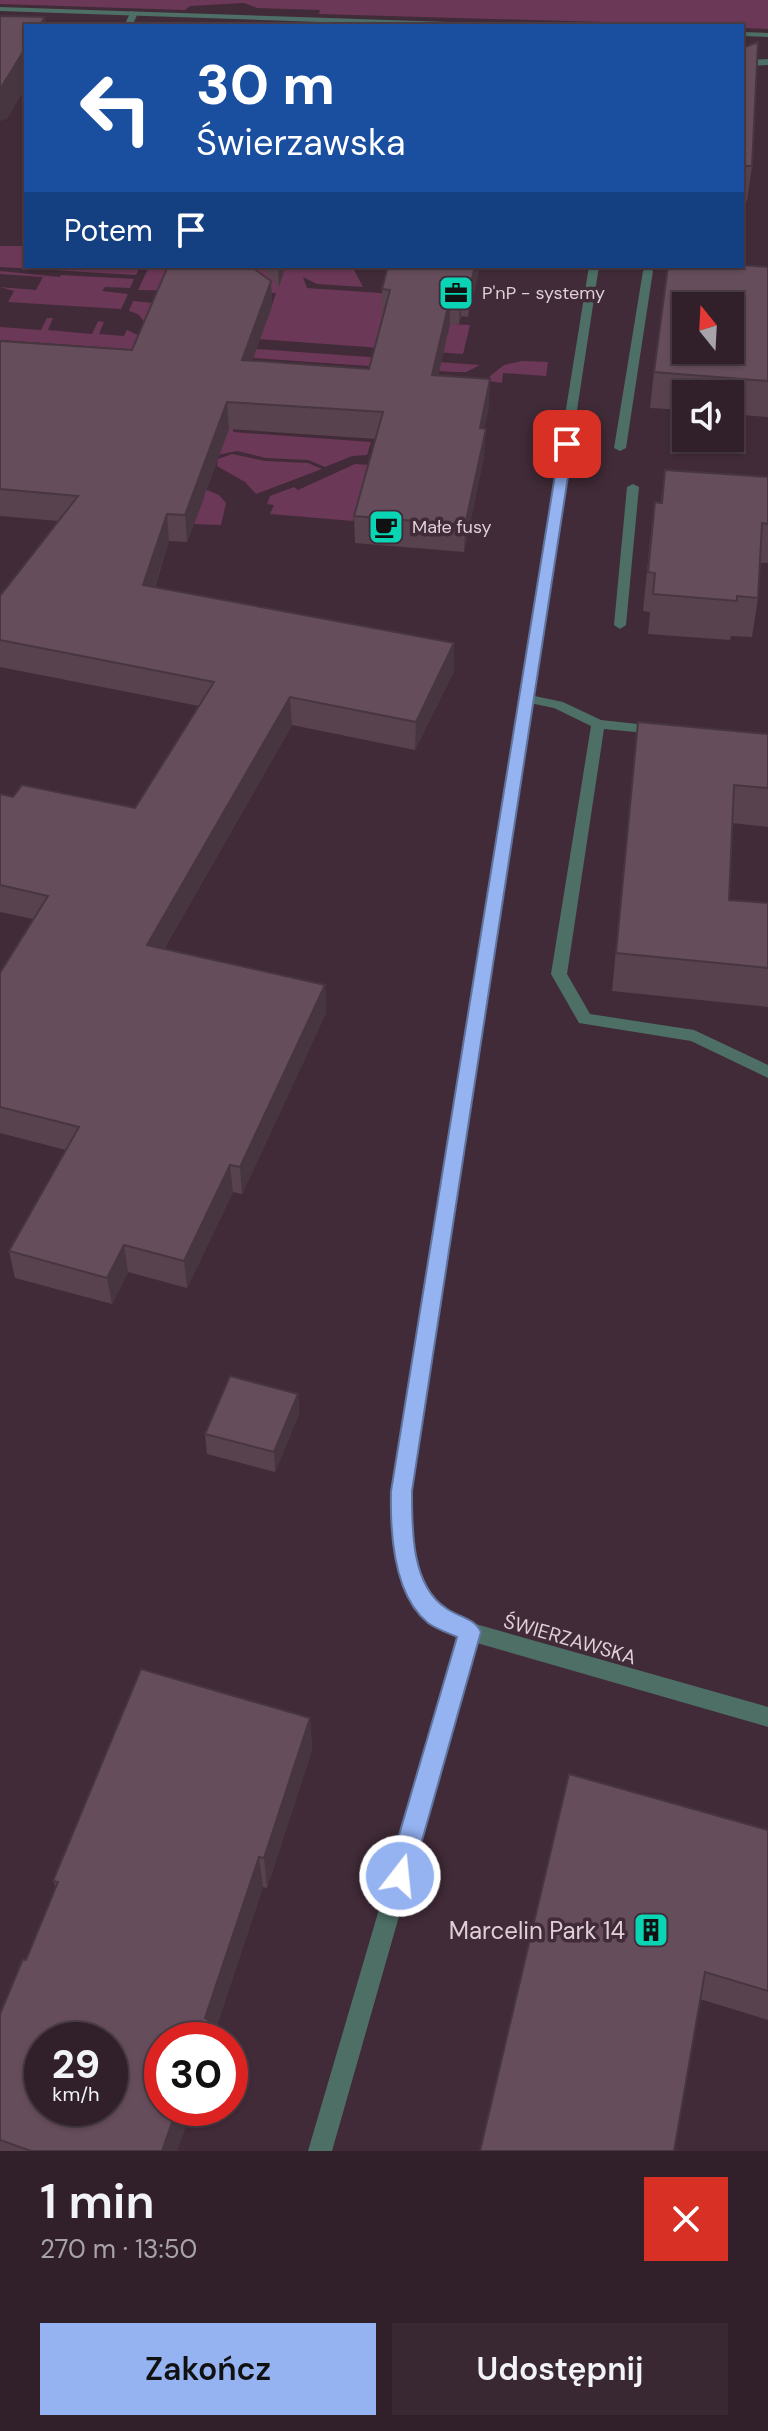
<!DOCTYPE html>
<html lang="pl">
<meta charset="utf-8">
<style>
:root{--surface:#31202a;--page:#392832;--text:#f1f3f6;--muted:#a8a3a8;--line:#4c3e47;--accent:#95b2f1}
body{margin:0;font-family:"DM Sans",sans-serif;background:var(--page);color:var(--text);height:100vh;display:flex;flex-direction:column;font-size:30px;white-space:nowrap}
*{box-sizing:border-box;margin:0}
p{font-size:26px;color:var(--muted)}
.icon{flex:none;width:44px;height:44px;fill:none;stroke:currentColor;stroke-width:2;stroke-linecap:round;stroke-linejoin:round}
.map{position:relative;height:2151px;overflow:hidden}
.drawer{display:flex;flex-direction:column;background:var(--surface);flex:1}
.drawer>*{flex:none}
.hud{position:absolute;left:24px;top:24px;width:720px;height:244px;border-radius:0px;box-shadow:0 2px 6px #0004,0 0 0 2px var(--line);background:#1a4fa0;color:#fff;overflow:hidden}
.needle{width:52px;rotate:342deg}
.buttons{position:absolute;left:672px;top:292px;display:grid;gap:16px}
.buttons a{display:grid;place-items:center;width:72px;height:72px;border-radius:0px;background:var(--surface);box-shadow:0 2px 6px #0004,0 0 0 2px var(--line);font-size:40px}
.speed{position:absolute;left:24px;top:2022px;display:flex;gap:16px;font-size:40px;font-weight:700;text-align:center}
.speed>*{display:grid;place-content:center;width:104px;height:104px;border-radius:50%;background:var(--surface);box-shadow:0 2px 6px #0004,0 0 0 2px var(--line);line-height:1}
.speed small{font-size:20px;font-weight:400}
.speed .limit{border:12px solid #d22;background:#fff;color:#111}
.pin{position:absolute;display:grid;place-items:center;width:68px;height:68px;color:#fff;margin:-34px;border-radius:16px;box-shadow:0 4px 12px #0006}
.me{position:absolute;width:88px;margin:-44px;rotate:16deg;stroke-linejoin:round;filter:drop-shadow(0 0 6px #0008)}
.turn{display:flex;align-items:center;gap:28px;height:168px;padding:0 40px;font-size:36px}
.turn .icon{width:104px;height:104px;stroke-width:2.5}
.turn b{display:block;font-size:56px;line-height:68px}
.then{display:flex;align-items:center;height:76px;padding:0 40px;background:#0003;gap:16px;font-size:30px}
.round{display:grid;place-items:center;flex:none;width:84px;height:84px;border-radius:0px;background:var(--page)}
.headline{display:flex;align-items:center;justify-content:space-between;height:136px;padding:0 40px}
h1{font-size:48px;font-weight:600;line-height:60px}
.primary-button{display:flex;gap:16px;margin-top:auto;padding:16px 40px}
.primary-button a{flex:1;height:92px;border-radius:0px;background:var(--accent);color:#111;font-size:32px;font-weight:600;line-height:92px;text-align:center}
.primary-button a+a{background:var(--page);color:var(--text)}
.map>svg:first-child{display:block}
</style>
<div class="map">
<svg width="768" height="2151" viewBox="0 0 768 2151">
<rect width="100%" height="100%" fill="#412b38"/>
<g fill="#6c3857">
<path d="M0,0H768V29L742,28V26L319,14L320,10L257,8L244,3L190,6L185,10L0,4Z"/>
<path d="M0,246H26V266L139,269L136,275L0,267Z"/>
<path d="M217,266H352L363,287L317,284L303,277L307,288L395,294L448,333L450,324L470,325L463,354L177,333L147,325L138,314L129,311L133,301L269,314L276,293L138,290L148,269Z"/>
<path d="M0,271L60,277L61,275L134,279L130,288L105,287L102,291L128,294L121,309L8,302L14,291L0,287L36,290L43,277L0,274Z"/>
<path d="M47,318H53L48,330L92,334L98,321L104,322L99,334L124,336L127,330L146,339L173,343L480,365L466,372H453L0,340V327L41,330Z"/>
<path d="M522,361L548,362L546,376L503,373L502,383L489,381L490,376L504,365Z"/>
<path d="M207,424L233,425V432L371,442L367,455L352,456L325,467L308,460L266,458L237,451L217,455Z"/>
<path d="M232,454L265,461L308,463L322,469L256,494L245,482L217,466L218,459Z"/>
<path d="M355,464L369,465L353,521L270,514L274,505L267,504L270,496L294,487L298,490Z"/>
<path d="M202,488L219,495L226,503L221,525L194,524L204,498Z"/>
</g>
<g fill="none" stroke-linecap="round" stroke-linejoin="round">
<g fill="#4d6f66" fill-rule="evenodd">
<path d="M131,11L138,13L132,26H124Z"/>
<path d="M633,484L639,487L626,625L620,629L614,625L627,487Z"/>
<path d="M525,694L563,702L601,720L656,726L663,730L656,734L604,729L567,974L590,1014L694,1030L768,1065V1078L691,1041L579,1023L551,974L591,726L554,708L520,701L518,698Z"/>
</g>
<g fill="#4d6f66" fill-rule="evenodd">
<path d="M0,7L508,24L512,26H435L0,11Z"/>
<path d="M742,32L768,33V37L742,36Z"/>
<path d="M768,59V65L742,66V60Z"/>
<path d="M589,266H599L412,1491C411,1551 411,1597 472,1623L768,1707V1727L477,1643L332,2151H308L459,1637C449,1633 438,1629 430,1622C392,1592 392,1535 392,1491Z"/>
<path d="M648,268L653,271L626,448L620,451L614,448L643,271Z"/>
</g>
</g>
<g fill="#58424e">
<path d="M742,48L752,166L747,201H742Z"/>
<path d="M260,266H286L279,287Z"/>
<path d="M480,266L468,317L461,316L459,324H450L438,375L489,406L484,429V456L464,552L355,543L354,516L376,439L229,429L187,542L169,541L155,587L454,643V671L415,750L292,725L164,949L325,985L326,1013L242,1194L233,1192L187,1288L128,1272L112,1304L15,1278L9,1251L66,1150L0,1133V973L33,919L0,912V794L13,797L135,808L199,706L0,667V596L58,521L0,516V341L132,350L271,281L272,306L252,361L369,369L383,315H382V289Z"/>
<path d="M768,267V417L730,414V394H686V410L650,408L654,372Z"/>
<path d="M665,470L768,477V563H760L758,598L752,637L731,636L730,640L648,634L650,612L643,611L650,541L655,502H661Z"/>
<path d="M638,722L768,734V827L732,823L729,900L768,903V1007L612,991Z"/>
<path d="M298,1394L299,1414L275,1472L207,1454L205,1434Z"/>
<path d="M310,1718L312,1750L267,1888L263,1887L213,2037L214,2040H162L177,2151H0V2014L26,1960L56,1887L53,1881Z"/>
<path d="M768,1830V2020L700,1999L480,2151Z"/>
</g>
<g fill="#473640">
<path d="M45,17L46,26H39Z"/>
<path d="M26,47V87L7,119L0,121V86Z"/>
<path d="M278,266H286L279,287Z"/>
<path d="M475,266H480L468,317L469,291Z"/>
<path d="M271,281L272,306L243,387L242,360Z"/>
<path d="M462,290L461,316L459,324L460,298Z"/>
<path d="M450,298V324L432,402V375Z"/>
<path d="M490,379L489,406L479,455L480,428Z"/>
<path d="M227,402L229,429L187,542L185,515Z"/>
<path d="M486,429L484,456L464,552L465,525Z"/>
<path d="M167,514L169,541L146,613L143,585Z"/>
<path d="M454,643V671L415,750L416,722Z"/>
<path d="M290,697L292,725L150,973L147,945Z"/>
<path d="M325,985L326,1013L242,1194L240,1167Z"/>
<path d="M230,1165L233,1192L187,1288L184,1261Z"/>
<path d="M124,1245L128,1272L112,1304L107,1278Z"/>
<path d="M298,1394L299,1414L275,1472L274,1452Z"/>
<path d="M310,1718L312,1750L267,1888L264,1858Z"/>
<path d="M259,1857L263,1887L213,2037L214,2040H202L205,2018Z"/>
<path d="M177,2108H193L177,2151H162Z"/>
</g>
<g fill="#664d5b" stroke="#473640" stroke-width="2" fill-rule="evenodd">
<path d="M0,16L45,17L39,26H26V47L2,86H0Z"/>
<path d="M758,42L752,166H742V48Z"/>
<path d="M742,265L768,267V381L654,372L668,266H742ZM686,306H730V350H686Z"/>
<path d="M168,266H250L271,281L242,360L369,369L390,290L382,289L388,266H475L469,291L462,290L460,298H450L432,375L490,379L480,428L486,429L465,525L354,516L383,412L227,402L185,515L167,514L143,585L454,643L416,722L290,697L147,945L325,985L240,1167L230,1165L184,1261L124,1245L107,1278L9,1251L79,1127L0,1107V973L48,896L0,885V794L13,797L22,785L135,808L214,682L0,640V596L78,496L0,489V341L132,350Z"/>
<path d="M665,470L768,477V524L762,523L758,598L737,596V601L653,594L655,573L648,572L655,502L662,503Z"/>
<path d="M638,722L768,734V788L734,785L729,900L768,903V968L616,953Z"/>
<path d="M230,1376L298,1394L274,1452L205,1434Z"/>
<path d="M141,1669L310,1718L264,1858L259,1857L205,2018L209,2020L202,2040H162V2108H177L162,2151H31L0,2140V2014L23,1959L26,1960L58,1882L53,1881ZM42,2040H110V2108H42Z"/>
<path d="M569,1774L768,1830V1991L705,1972L674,2151H480Z"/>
</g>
<path fill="#95b2f1" stroke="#61749d" stroke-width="2" d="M567,440L573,444L412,1491C412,1528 411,1585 446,1608C458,1617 475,1618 481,1632L412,1876L408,1884L400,1888L391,1884L387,1876L457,1637C448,1633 436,1629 428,1623C393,1595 390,1532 391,1491L560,444Z"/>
<defs>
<symbol id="office-square" viewBox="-11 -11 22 22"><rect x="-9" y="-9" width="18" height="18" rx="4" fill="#09d5b5" stroke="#412b38"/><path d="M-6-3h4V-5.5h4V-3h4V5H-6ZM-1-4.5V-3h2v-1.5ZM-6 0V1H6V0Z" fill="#111"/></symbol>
<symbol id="cafe-square" viewBox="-11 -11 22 22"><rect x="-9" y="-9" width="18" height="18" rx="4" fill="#09d5b5" stroke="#412b38"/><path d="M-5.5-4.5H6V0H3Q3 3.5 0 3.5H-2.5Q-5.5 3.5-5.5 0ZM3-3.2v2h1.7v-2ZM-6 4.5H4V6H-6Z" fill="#111"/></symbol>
<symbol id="building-square" viewBox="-11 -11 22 22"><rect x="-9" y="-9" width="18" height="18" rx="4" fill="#09d5b5" stroke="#412b38"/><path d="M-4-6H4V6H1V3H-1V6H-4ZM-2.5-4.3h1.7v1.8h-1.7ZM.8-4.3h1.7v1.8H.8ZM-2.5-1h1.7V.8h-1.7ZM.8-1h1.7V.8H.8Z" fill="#111"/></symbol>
</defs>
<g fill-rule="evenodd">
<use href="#office-square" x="436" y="273" width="40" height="40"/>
<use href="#cafe-square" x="366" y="507" width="40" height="40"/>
<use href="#building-square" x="631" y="1910" width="40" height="40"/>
</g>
<g text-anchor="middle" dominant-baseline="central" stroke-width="7" stroke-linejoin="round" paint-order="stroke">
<g font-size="18" fill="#dfd0d8" stroke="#412b38" text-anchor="start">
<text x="482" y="293">P'nP - systemy</text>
<text x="412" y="527">Małe fusy</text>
</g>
<g font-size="20" fill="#dfd0d8" stroke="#412b38">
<text transform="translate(570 1639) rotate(16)">ŚWIERZAWSKA</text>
</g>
<g font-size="24" fill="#dfd0d8" stroke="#412b38" text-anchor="end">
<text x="625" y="1930">Marcelin Park 14</text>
</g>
</g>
</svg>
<div class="buttons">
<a><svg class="needle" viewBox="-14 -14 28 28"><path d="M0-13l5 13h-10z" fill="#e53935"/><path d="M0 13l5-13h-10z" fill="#a8a3a8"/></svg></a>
<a><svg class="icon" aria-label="sound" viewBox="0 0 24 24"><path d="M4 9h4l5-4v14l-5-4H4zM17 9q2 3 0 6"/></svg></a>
</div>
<div class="speed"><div>29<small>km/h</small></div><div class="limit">30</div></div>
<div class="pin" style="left:567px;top:444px;background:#d93025"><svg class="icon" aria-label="arrive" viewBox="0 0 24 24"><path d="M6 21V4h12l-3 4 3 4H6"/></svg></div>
<svg class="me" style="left:400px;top:1876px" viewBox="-20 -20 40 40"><circle r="17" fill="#95b2f1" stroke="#fff" stroke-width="3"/><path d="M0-11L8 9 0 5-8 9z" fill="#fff"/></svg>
<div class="hud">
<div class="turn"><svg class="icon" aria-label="left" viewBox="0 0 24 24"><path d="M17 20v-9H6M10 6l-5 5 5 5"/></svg><div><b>30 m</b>Świerzawska</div></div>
<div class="then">Potem<svg class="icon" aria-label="arrive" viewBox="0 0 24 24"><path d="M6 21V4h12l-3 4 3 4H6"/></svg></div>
</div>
</div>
<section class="drawer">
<div class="headline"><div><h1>1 min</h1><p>270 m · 13:50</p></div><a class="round" style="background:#d93025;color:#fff"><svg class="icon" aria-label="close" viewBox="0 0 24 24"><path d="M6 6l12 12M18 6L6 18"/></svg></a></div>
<div class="primary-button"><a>Zakończ</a><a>Udostępnij</a></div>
</section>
